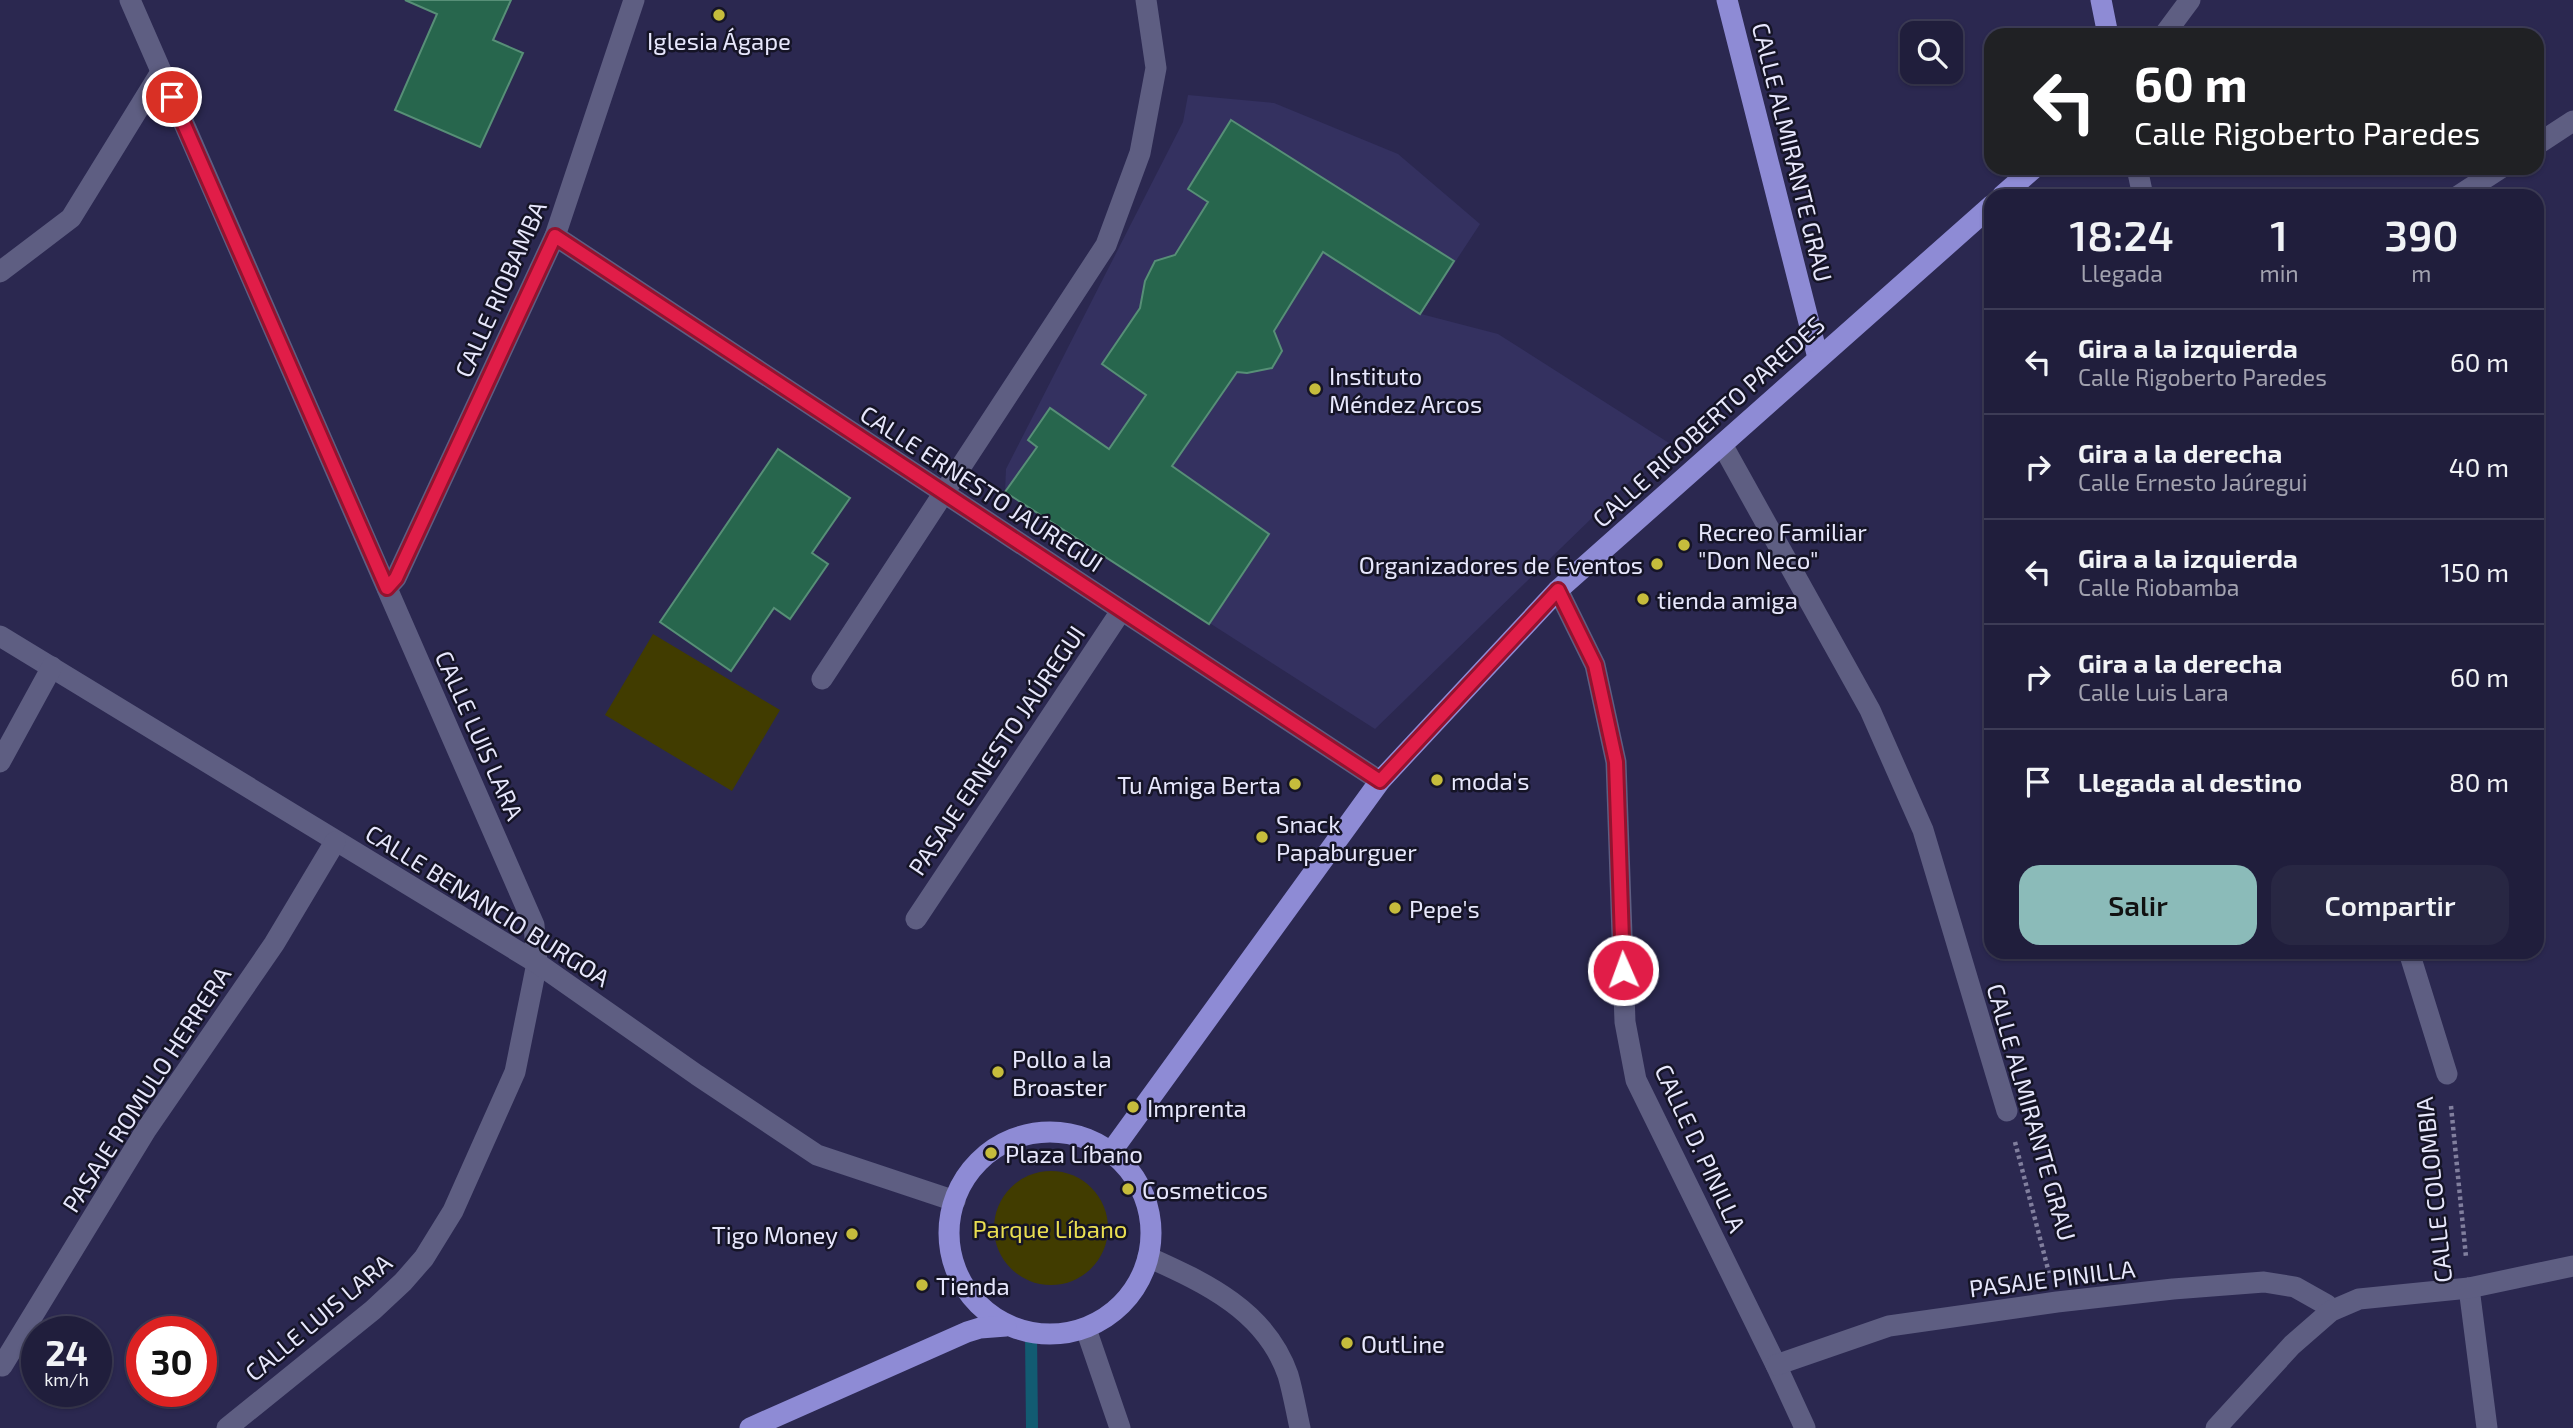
<!DOCTYPE html>
<html lang="es">
<meta charset="utf-8">
<style>
:root{--surface:#201e3c;--page:#282743;--text:#f1f3f6;--muted:#a2a2af;--line:#3d3c56;--accent:#8bbbb9}
body{margin:0;font-family:"Exo 2",sans-serif;background:var(--page);color:var(--text);height:100vh;display:flex;flex-direction:column;font-size:26px;white-space:nowrap}
*{box-sizing:border-box;margin:0}
p{font-size:23px;color:var(--muted)}
.icon{flex:none;width:38px;height:38px;fill:none;stroke:currentColor;stroke-width:2;stroke-linecap:round;stroke-linejoin:round}
.map{position:relative;flex:1;overflow:hidden}
.sheet{position:absolute;left:1984px;top:189px;width:560px;height:770px;display:flex;flex-direction:column;background:var(--surface);border-radius:21px;box-shadow:0 2px 5px #0004,0 0 0 2px var(--line)}
.sheet>*{flex:none}
.banner{position:absolute;left:1984px;top:28px;width:560px;height:147px;border-radius:21px;box-shadow:0 2px 5px #0004,0 0 0 2px var(--line);background:#202124;color:#fff;overflow:hidden}
.tools{position:absolute;left:1900px;top:21px;display:grid;gap:14px}
.tools a{display:grid;place-items:center;width:63px;height:63px;border-radius:14px;background:var(--surface);box-shadow:0 2px 5px #0004,0 0 0 2px var(--line);font-size:35px}
.speed{position:absolute;left:21px;top:1316px;display:flex;gap:14px;font-size:35px;font-weight:700;text-align:center}
.speed>*{display:grid;place-content:center;width:91px;height:91px;border-radius:50%;background:var(--surface);box-shadow:0 2px 5px #0004,0 0 0 2px var(--line);line-height:1}
.speed small{font-size:18px;font-weight:400}
.speed .limit{border:10px solid #d22;background:#fff;color:#111}
.pin{position:absolute;display:grid;place-items:center;width:60px;height:60px;color:#fff;margin:-30px;border:4px solid #fff;border-radius:50%;box-shadow:0 2px 7px #0007}
.me{position:absolute;width:77px;margin:-38px;rotate:358deg;stroke-linejoin:round;filter:drop-shadow(0 0 5px #0008)}
.turn{display:flex;align-items:center;gap:24px;height:147px;padding:0 35px;font-size:32px}
.turn .icon{width:91px;height:91px;stroke-width:2.5}
.turn b{display:block;font-size:49px;line-height:60px}
.eta{display:flex;justify-content:space-evenly;align-items:center;height:119px;text-align:center}
.eta b{font-size:42px;font-weight:600;line-height:49px}
.primary-button{display:flex;gap:14px;margin-top:auto;padding:14px 35px}
.primary-button a{flex:1;height:80px;border-radius:21px;background:var(--accent);color:#111;font-size:28px;font-weight:600;line-height:80px;text-align:center}
.primary-button a+a{background:var(--page);color:var(--text)}
ul{padding:0;list-style:none}
li{display:flex;align-items:center;gap:21px;height:105px;padding:0 35px;border-top:2px solid var(--line)}
li div{flex:1}
li b{display:block;font-size:26px}
li em{font-style:normal}
.map>svg:first-child{display:block}
</style>
<div class="map">
<svg width="2573" height="1428" viewBox="0 0 2573 1428">
<rect width="100%" height="100%" fill="#2b2850"/>
<path fill="#343160" d="M1188,95L1274,103L1398,154L1480,224L1421,314L1498,334L1669,443L1375,729L1005,492L1006,469L1183,122Z"/>
<g fill="#413c00">
<path d="M653,634L780,710L732,791L605,715Z"/>
<circle cx="1051" cy="1228" r="57"/>
</g>
<g fill="none" stroke-linecap="round" stroke-linejoin="round">
<path stroke="#125b72" stroke-width="12" d="M1031,1333L1032,1428"/>
</g>
<g fill="#27664d" stroke="#578f77" stroke-width="2">
<path d="M405,0H511L493,40L523,53L480,147L395,110L437,14Z"/>
<path d="M1231,120L1454,261L1420,314L1323,252L1274,331L1282,351L1272,368L1247,373L1237,372L1172,466L1269,534L1209,624L1005,492L1037,447L1028,440L1050,408L1109,449L1146,395L1102,364L1140,308L1145,281L1155,261L1175,255L1208,202L1188,189Z"/>
<path d="M778,449L850,498L812,553L828,564L790,619L774,608L731,671L660,622Z"/>
</g>
<g fill="none" stroke-linecap="round" stroke-linejoin="round">
<g stroke="#817f9e" stroke-width="4.5" stroke-dasharray="3.5 3.5" stroke-linecap="butt">
<path d="M2451,1106L2466,1257"/>
<path d="M2015,1142L2049,1273"/>
</g>
<g stroke="#5e5e82" stroke-width="21">
<path d="M130,0L534,925L537,963L515,1072L453,1211L424,1258L403,1282L373,1310L227,1428"/>
<path d="M2164,35L2190,0"/>
<path d="M2538,144L2573,121"/>
<path d="M2137,168L2143,196"/>
<path d="M2458,196L2501,168"/>
<path d="M555,236L1380,781"/>
<path d="M0,272L71,218L161,72"/>
<path d="M1723,446L1870,710L1923,830L2007,1111"/>
<path d="M387,588L396,578L555,236L634,0"/>
<path d="M1558,590L1595,665L1616,762L1625,1022L1636,1080L1776,1365L1805,1428"/>
<path d="M0,636L537,963L697,1075L817,1155L955,1201"/>
<path d="M822,679L1106,245L1140,153L1156,68L1146,0"/>
<path d="M0,762L52,667"/>
<path d="M916,919L1121,611"/>
<path d="M2409,952L2447,1074"/>
<path d="M1148,1257C1206,1283 1266,1311 1288,1375C1293,1392 1296,1410 1300,1428"/>
<path d="M2469,1288L2487,1428"/>
<path d="M1086,1329L1120,1428"/>
<path d="M1776,1365L1889,1326L2057,1302L2173,1289L2264,1282L2295,1287L2327,1305L2331,1311"/>
<path d="M2,1366L146,1130L274,944L335,842"/>
<path d="M2216,1428L2292,1345L2331,1311L2359,1299L2469,1288L2573,1266"/>
</g>
<g stroke="#8e8bd5" stroke-width="21">
<path d="M1727,0L1818,358"/>
<path d="M2101,0L2108,35"/>
<path d="M2002,196L2034,168"/>
<circle cx="1050" cy="1233" r="101"/>
<path d="M1111,1152L1380,781L1558,590L1992,205"/>
<path d="M750,1428L967,1332L980,1328L1006,1326"/>
</g>
</g>
<g fill="none" stroke-linecap="round" stroke-linejoin="round">
<defs>
<path id="route" d="M172,97L387,588L396,578L555,236L1380,781L1558,590L1595,665L1616,762L1623,970"/>
</defs>
<use href="#route" stroke="#92132f" stroke-width="18"/>
<use href="#route" stroke="#e11d48" stroke-width="12"/>
</g>
<g fill="#c6bc3c" stroke="#151426" stroke-width="2.5">
<circle cx="719" cy="15" r="7"/>
<circle cx="1315" cy="389" r="7"/>
<circle cx="1684" cy="545" r="7"/>
<circle cx="1657" cy="564" r="7"/>
<circle cx="1643" cy="599" r="7"/>
<circle cx="1437" cy="780" r="7"/>
<circle cx="1295" cy="784" r="7"/>
<circle cx="1262" cy="837" r="7"/>
<circle cx="1395" cy="908" r="7"/>
<circle cx="998" cy="1072" r="7"/>
<circle cx="1133" cy="1107" r="7"/>
<circle cx="991" cy="1153" r="7"/>
<circle cx="1128" cy="1189" r="7"/>
<circle cx="852" cy="1234" r="7"/>
<circle cx="922" cy="1285" r="7"/>
<circle cx="1347" cy="1343" r="7"/>
</g>
<g text-anchor="middle" dominant-baseline="central" stroke-width="5" stroke-linejoin="round" paint-order="stroke">
<g font-size="24" fill="#e7e7fc" stroke="#151426" text-anchor="start">
<text x="719" y="40" text-anchor="middle">Iglesia Ágape</text>
<text x="1329" y="375">Instituto<tspan x="1329" dy="28">Méndez Arcos</tspan></text>
<text x="1698" y="531">Recreo Familiar<tspan x="1698" dy="28">"Don Neco"</tspan></text>
<text x="1643" y="564" text-anchor="end">Organizadores de Eventos</text>
<text x="1657" y="599">tienda amiga</text>
<text x="1451" y="780">moda's</text>
<text x="1281" y="784" text-anchor="end">Tu Amiga Berta</text>
<text x="1276" y="823">Snack<tspan x="1276" dy="28">Papaburguer</tspan></text>
<text x="1409" y="908">Pepe's</text>
<text x="1012" y="1058">Pollo a la<tspan x="1012" dy="28">Broaster</tspan></text>
<text x="1147" y="1107">Imprenta</text>
<text x="1005" y="1153">Plaza Líbano</text>
<text x="1142" y="1189">Cosmeticos</text>
<text x="838" y="1234" text-anchor="end">Tigo Money</text>
<text x="936" y="1285">Tienda</text>
<text x="1361" y="1343">OutLine</text>
</g>
<g font-size="24" fill="#e7e7fc" stroke="#151426">
<text transform="translate(1793 152) rotate(76)">CALLE ALMIRANTE GRAU</text>
<text transform="translate(500 289) rotate(-66)">CALLE RIOBAMBA</text>
<text transform="translate(1708 421) rotate(-42)">CALLE RIGOBERTO PAREDES</text>
<text transform="translate(982 488) rotate(33)">CALLE ERNESTO JAÚREGUI</text>
<text transform="translate(480 735) rotate(66)">CALLE LUIS LARA</text>
<text transform="translate(996 750) rotate(-56)">PASAJE ERNESTO JAÚREGUI</text>
<text transform="translate(488 905) rotate(32)">CALLE BENANCIO BURGOA</text>
<text transform="translate(146 1089) rotate(-57)">PASAJE ROMULO HERRERA</text>
<text transform="translate(2032 1112) rotate(74)">CALLE ALMIRANTE GRAU</text>
<text transform="translate(1701 1148) rotate(65)">CALLE D. PINILLA</text>
<text transform="translate(2433 1190) rotate(-96)">CALLE COLOMBIA</text>
<text transform="translate(2052 1278) rotate(-7)">PASAJE PINILLA</text>
<text transform="translate(318 1317) rotate(-40)">CALLE LUIS LARA</text>
</g>
<g font-size="24" fill="#e9dd51" stroke="#151426">
<text x="1050" y="1228">Parque Líbano</text>
</g>
</g>
</svg>
<div class="tools">
<a><svg class="icon" aria-label="search" viewBox="0 0 24 24"><circle cx="10" cy="10" r="6"/><path d="M15 15l6 6"/></svg></a>
</div>
<div class="speed"><div>24<small>km/h</small></div><div class="limit">30</div></div>
<div class="pin" style="left:172px;top:97px;background:#d93025"><svg class="icon" aria-label="arrive" viewBox="0 0 24 24"><path d="M6 21V4h12l-3 4 3 4H6"/></svg></div>
<svg class="me" style="left:1623px;top:970px" viewBox="-20 -20 40 40"><circle r="17" fill="#e11d48" stroke="#fff" stroke-width="3"/><path d="M0-11L8 9 0 5-8 9z" fill="#fff"/></svg>
<div class="banner">
<div class="turn"><svg class="icon" aria-label="left" viewBox="0 0 24 24"><path d="M17 20v-9H6M10 6l-5 5 5 5"/></svg><div><b>60 m</b>Calle Rigoberto Paredes</div></div>
</div>
<section class="sheet">
<div class="eta">
<div><b>18:24</b><p>Llegada</p></div>
<div><b>1</b><p>min</p></div>
<div><b>390</b><p>m</p></div>
</div>
<ul>
<li><svg class="icon" aria-label="left" viewBox="0 0 24 24"><path d="M17 20v-9H6M10 6l-5 5 5 5"/></svg><div><b>Gira a la izquierda</b><p>Calle Rigoberto Paredes</p></div><em>60 m</em></li>
<li><svg class="icon" aria-label="right" viewBox="0 0 24 24"><path d="M7 20v-9h11M14 6l5 5-5 5"/></svg><div><b>Gira a la derecha</b><p>Calle Ernesto Jaúregui</p></div><em>40 m</em></li>
<li><svg class="icon" aria-label="left" viewBox="0 0 24 24"><path d="M17 20v-9H6M10 6l-5 5 5 5"/></svg><div><b>Gira a la izquierda</b><p>Calle Riobamba</p></div><em>150 m</em></li>
<li><svg class="icon" aria-label="right" viewBox="0 0 24 24"><path d="M7 20v-9h11M14 6l5 5-5 5"/></svg><div><b>Gira a la derecha</b><p>Calle Luis Lara</p></div><em>60 m</em></li>
<li><svg class="icon" aria-label="arrive" viewBox="0 0 24 24"><path d="M6 21V4h12l-3 4 3 4H6"/></svg><div><b>Llegada al destino</b></div><em>80 m</em></li>
</ul>
<div class="primary-button"><a>Salir</a><a>Compartir</a></div>
</section>
</div>
